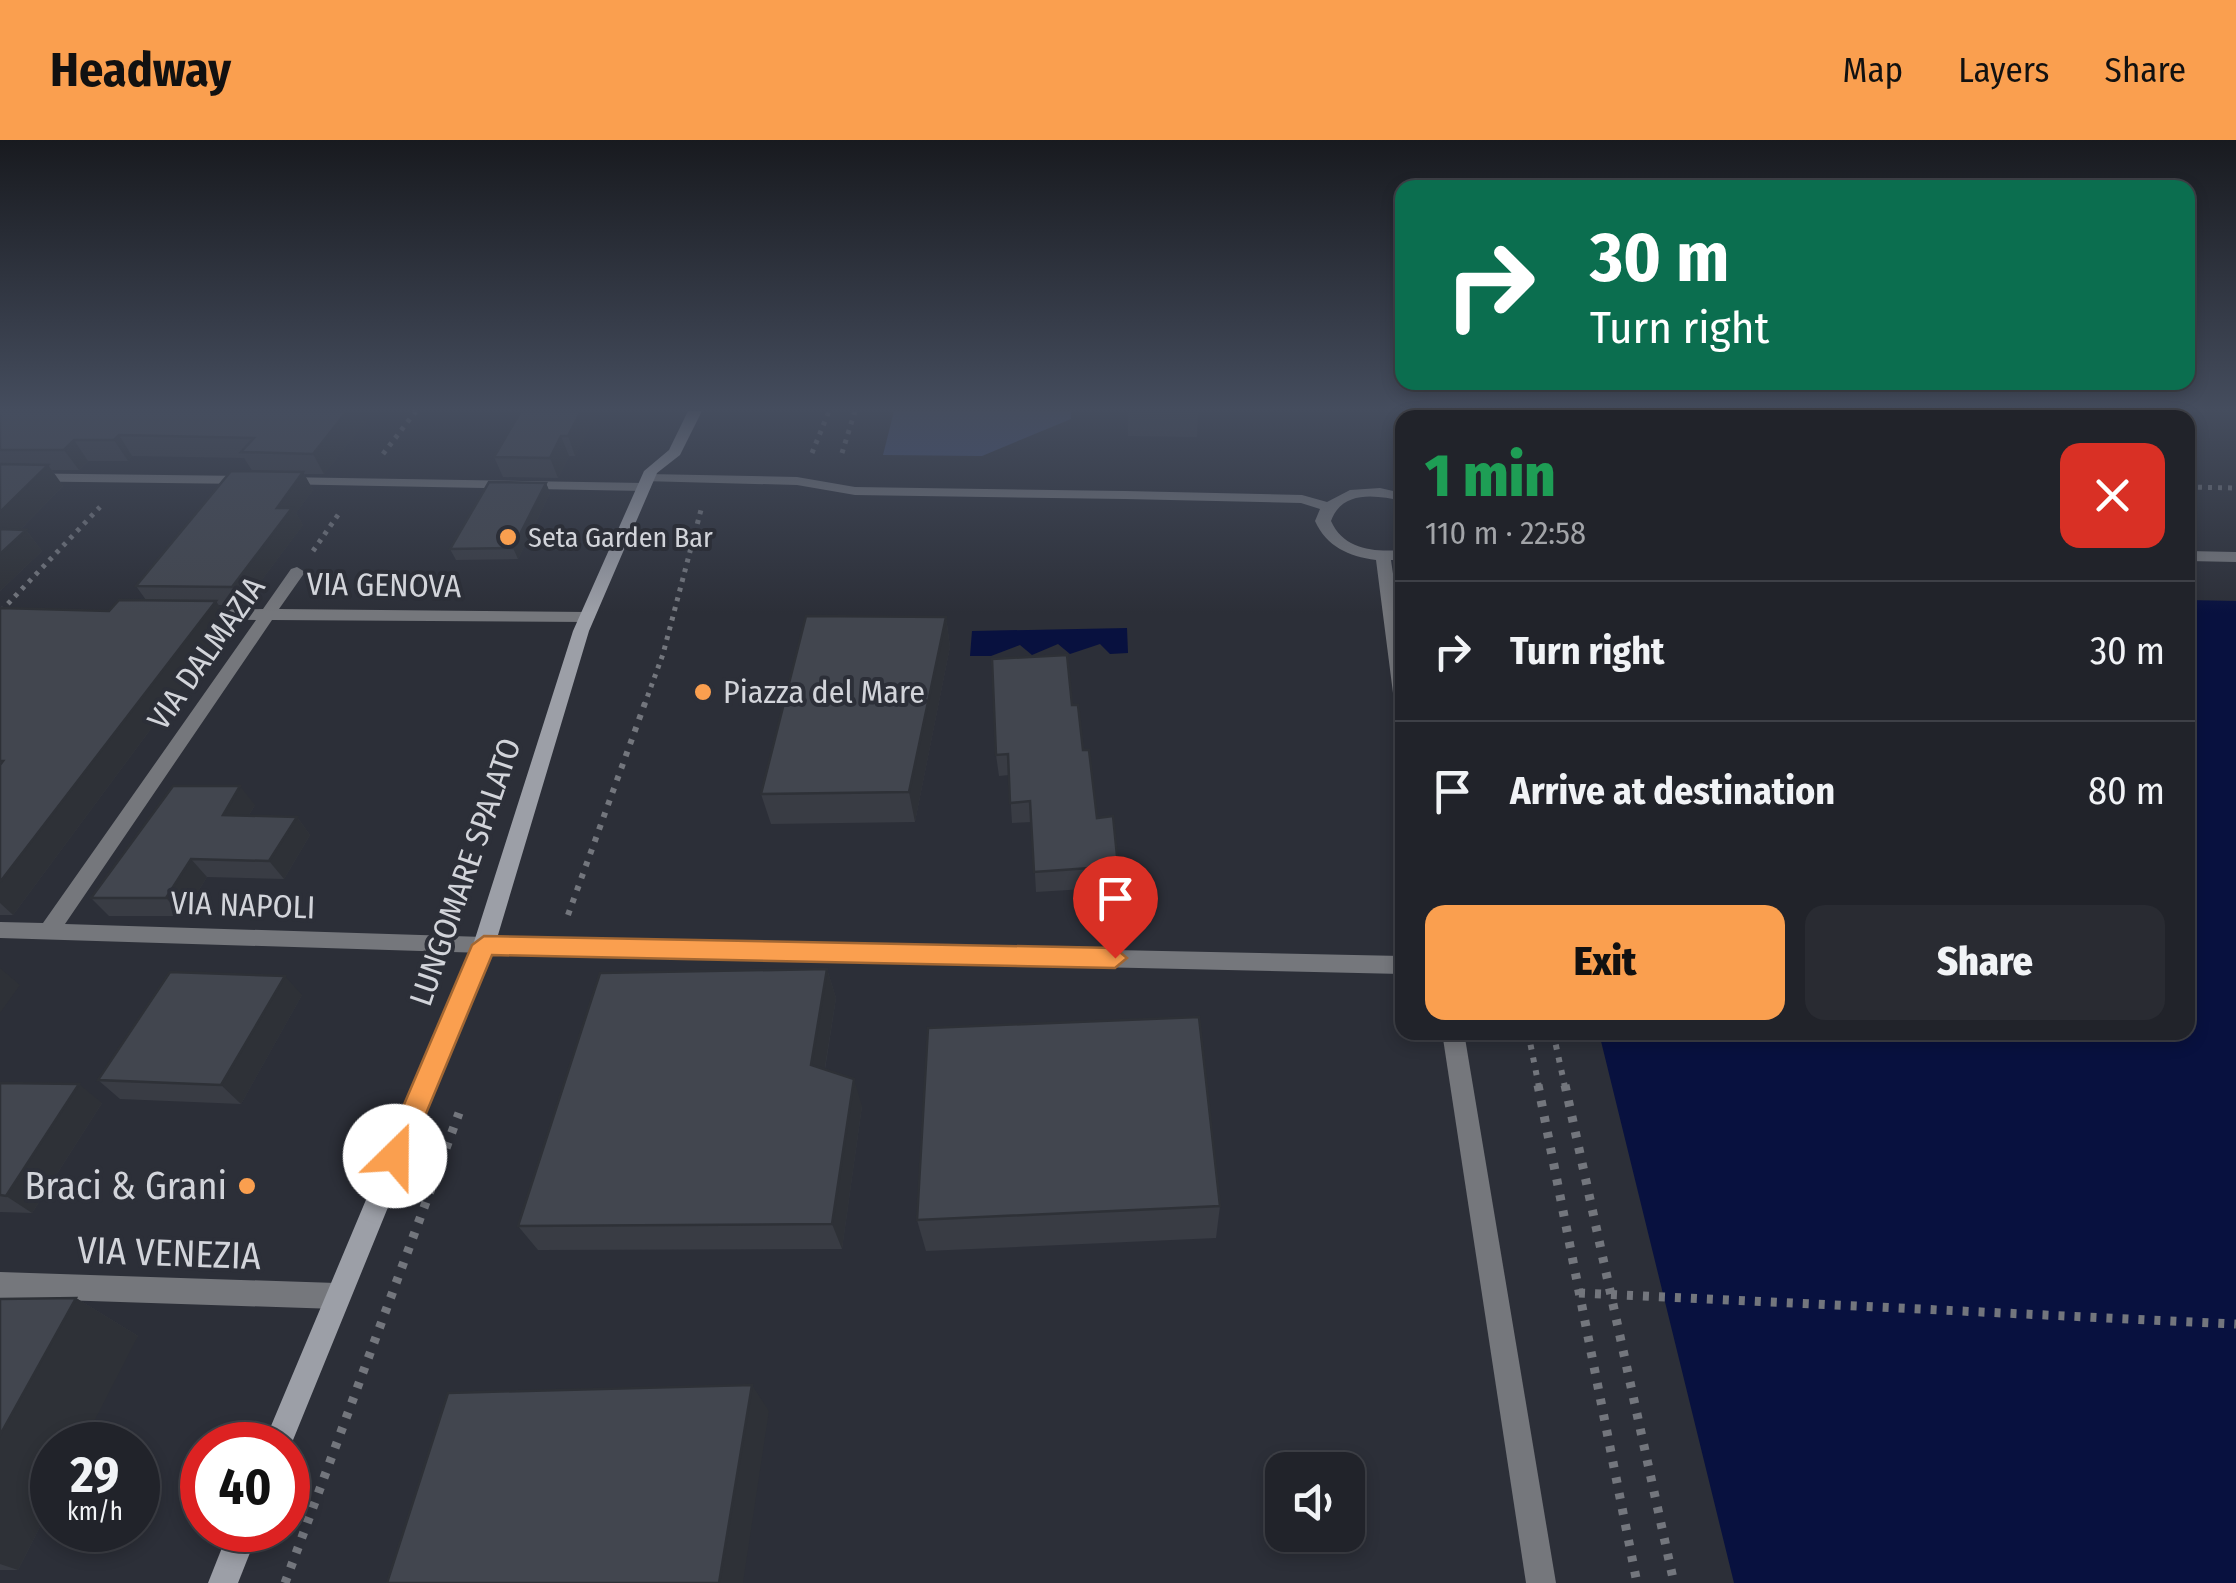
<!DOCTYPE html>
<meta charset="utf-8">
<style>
:root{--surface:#21232a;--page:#292b32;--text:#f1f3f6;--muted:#a2a4a8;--line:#3e4047;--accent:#fa9f4f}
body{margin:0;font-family:"Fira Sans Condensed",sans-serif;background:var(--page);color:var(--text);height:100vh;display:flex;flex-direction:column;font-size:38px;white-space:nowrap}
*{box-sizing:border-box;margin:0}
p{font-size:32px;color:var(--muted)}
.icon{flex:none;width:55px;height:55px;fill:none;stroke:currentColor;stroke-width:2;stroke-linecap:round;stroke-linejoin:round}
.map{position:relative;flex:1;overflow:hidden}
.details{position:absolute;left:1395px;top:270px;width:800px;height:630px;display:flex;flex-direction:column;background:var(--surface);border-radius:20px;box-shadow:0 5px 15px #0003,0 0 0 2px var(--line)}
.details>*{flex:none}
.guide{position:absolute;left:1395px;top:40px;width:800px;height:210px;border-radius:20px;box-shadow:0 5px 15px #0003,0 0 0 2px var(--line);background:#0b6e4f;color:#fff;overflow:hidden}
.fabs{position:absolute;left:1265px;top:1312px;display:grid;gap:20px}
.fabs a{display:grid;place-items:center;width:100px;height:100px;border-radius:20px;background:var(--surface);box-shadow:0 5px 15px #0003,0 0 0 2px var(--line);font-size:50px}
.speed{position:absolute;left:30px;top:1282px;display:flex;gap:20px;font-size:50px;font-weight:700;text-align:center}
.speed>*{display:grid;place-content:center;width:130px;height:130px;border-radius:50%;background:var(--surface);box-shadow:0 5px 15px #0003,0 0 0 2px var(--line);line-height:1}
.speed small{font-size:25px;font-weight:400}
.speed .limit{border:15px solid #d22;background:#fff;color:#111}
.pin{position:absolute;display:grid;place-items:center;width:85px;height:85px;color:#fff;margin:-102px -42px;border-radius:50% 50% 50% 0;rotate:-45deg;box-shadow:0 0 10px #0007}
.pin .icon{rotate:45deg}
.me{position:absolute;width:110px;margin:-55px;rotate:23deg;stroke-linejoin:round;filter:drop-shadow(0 0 8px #0008)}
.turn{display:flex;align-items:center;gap:35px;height:210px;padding:0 30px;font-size:45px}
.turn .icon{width:130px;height:130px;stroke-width:2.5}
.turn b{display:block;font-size:70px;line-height:85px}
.round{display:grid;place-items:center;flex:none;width:105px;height:105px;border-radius:20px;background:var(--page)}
.summary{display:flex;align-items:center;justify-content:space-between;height:170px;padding:0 30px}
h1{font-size:60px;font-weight:800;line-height:75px;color:#1e9e55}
.button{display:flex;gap:20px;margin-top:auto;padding:20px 30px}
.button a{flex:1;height:115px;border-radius:20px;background:var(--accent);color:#111;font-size:40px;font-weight:800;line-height:115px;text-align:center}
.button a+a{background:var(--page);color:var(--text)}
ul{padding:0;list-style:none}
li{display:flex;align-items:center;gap:30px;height:140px;padding:0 30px;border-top:2px solid var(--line)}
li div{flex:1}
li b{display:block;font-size:38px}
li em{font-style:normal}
header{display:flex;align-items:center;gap:60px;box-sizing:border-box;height:140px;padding:0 50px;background:var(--accent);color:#111}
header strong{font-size:48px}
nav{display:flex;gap:55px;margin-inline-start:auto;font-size:35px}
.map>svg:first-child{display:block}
</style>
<header>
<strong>Headway</strong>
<nav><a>Map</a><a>Layers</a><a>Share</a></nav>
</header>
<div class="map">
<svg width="2236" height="1443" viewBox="0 0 2236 1443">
<rect width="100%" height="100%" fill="#2c2f38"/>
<path fill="#414f78" d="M894,271H1071V279L982,316L883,315Z"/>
<g fill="#08113f">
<path d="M2188,460L2236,461V1443H1734L1599,893L2188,892Z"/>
<path d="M1127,488L1128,513L1110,514L1100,504L1070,514L1058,504L1032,515L1020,505L991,516H970L972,491Z"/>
</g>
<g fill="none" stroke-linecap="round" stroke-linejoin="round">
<g stroke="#73767d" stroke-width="5" stroke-dasharray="4 6" stroke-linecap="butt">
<path d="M812,313L829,271"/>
<path d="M842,313L855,271"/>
<path d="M383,314L416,271"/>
<path d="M2188,347L2236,348"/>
<path d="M313,411L340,372"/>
<path d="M1,471L100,367"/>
<path d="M644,566L663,514L702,366"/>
</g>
<g stroke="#73767d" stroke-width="6" stroke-dasharray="5 8" stroke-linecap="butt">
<path d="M568,775L645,563"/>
<path d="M1528,892L1539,947"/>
<path d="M1553,892L1565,947"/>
</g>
<g stroke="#73767d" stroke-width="9" stroke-dasharray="6 10" stroke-linecap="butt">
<path d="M1538,945L1637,1443"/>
<path d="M1565,945L1674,1443"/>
<path d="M1579,1153L2236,1184"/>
<path d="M285,1443L459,973"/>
</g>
<g fill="#75777c" fill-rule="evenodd">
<path d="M1380,348L1402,353V361C1376,355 1342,350 1331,381C1344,410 1374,412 1402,410V420H1391L1402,496V559L1393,553L1376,420C1348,416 1327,407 1315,381L1320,369L1301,363L1125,359L1118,355L1125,351L1302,355L1327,362L1350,350Z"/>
<path d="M2188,411L2236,412V422L2188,421Z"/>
<path d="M484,797L1402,816V834L484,813L477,811L473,805L477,799Z"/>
<path d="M1442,892H1464L1556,1443H1526Z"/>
</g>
<g fill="#75777c" fill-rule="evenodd">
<path d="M0,333L247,336L254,340L247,344L0,341Z"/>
<path d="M648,334L797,337L855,347L1125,351L1132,355L1125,359L855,355L797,345L643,341V335Z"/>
<path d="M281,337L644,343L651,347L644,351L276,344L274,341Z"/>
<path d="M297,427L305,432L279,469L587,472L595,477L587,482L272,480L65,784L484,797L491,799L495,805L491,811L484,813L0,798V782L43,783L256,480L199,479L191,474L193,470L263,469L291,429Z"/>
<path d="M0,1132L336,1143L345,1147L349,1156L345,1165L336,1169L0,1158Z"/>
</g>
<g fill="#9c9fa7" fill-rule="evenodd">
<path d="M688,271H702L680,315L657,333L589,491L495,805L291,1305L288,1314V1305H263L473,805L573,491L644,331L669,310Z"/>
<path d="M229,1390H259L238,1443H208Z"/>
</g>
</g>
<g fill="#393c44">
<path d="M0,271H374L324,334H304L313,350L296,373L303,385L243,465H218L230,482L13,775H0V468L109,471L146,460L136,446L253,332L244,318L132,316L128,321H88L79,330H52L63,346L20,390H26L42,411L0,451Z"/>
<path d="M521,271H594L596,276L575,316H569L558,338L503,337L494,317Z"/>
<path d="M1128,271H1198L1197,297L1128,296Z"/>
<path d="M546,343L550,353L518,419L456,420L450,409Z"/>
<path d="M946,477L950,507L915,682L771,684L761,654Z"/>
<path d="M1083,610L1097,678L1118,726V747L1036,752L1032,682L1012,683L1009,635L999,636L996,615Z"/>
<path d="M255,665L249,675L297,677L310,695L284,739L207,737L183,776H109L91,758Z"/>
<path d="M827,829L836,858L825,929L862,966L842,1109L538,1110L518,1086Z"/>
<path d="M302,855L241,964L120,959L98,940Z"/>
<path d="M0,943L102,963L32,1073L0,1072Z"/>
<path d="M1220,1066L1216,1098L926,1111L917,1080Z"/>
<path d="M76,1158L138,1196L52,1305V1363L18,1430H0V1159Z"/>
</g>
<g fill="#2e3137">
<path d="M347,271H374L324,334L313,314Z"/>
<path d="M581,271H594L596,276L575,316L568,296Z"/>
<path d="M119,295L132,316L128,321L114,300Z"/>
<path d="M561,296L569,316L558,338L550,318Z"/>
<path d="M74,300L88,321L79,330L64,310Z"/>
<path d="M48,325L63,346L0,410V372Z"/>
<path d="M303,332L313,350L296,373L303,385L243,465L232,447L277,368Z"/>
<path d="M546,343L550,353L518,419L513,408Z"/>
<path d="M26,390L42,411L0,451V414Z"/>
<path d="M216,461L230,482L13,775L0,763V742Z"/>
<path d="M946,477L950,507L915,682L909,652Z"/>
<path d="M240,646L255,665L238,693L223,675Z"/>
<path d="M297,677L310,695L284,739L269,721Z"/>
<path d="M191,719L207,737L183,776L166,758Z"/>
<path d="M0,828L20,845L0,873Z"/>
<path d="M827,829L836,858L821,952L811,925Z"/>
<path d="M285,836L302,855L241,964L221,945Z"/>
<path d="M854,939L862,966L842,1109L832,1084Z"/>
<path d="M79,944L102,963L32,1073L6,1056Z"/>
<path d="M76,1158L138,1196L82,1305H52V1363L18,1430L0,1424V1295Z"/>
<path d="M752,1245L769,1271L743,1443H719Z"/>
</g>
<g fill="#42464f" stroke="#2e3137" stroke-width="2.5">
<path d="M0,271H347L313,314L241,312L254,298L119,295L114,300H74L64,310H0Z"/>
<path d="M521,271H581L568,296H561L550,318L494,317Z"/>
<path d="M0,324L48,325L0,372Z"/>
<path d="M231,331L303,332L277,368H292L232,447L136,446Z"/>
<path d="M489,342L546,343L513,408L450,409Z"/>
<path d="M0,389L26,390L0,414Z"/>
<path d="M119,460L216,461L0,742V625L3,621H0V468L109,471Z"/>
<path d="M806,476L946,477L909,652L761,654Z"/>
<path d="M1067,515L1072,565H1078L1083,610H1089L1097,678L1113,676L1118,726L1034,732L1030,661L1010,663L1008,614L996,615L992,519Z"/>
<path d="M173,646H240L223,675L297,677L269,721L191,719L166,758H91Z"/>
<path d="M827,829L811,925L854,939L832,1084L518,1086L600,833Z"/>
<path d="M170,832L285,836L221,945L98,940Z"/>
<path d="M1199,877L1220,1066L917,1080L928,888Z"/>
<path d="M0,943L79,944L6,1056L0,1055Z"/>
<path d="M76,1158L0,1295V1159Z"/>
<path d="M752,1245L719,1443H387L448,1253Z"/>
</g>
<linearGradient id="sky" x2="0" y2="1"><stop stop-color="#181a1f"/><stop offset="0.57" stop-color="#454d5e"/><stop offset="1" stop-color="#454d5e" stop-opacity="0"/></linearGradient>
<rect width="2236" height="473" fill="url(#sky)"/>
<path fill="#fa9f4f" stroke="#a26733" stroke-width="2.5" d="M484,796L1115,808L1127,818L1115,828L492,815L405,1024L395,1028L386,1024L382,1016L472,805Z"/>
<g fill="#fa9f4f" stroke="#2c2f38" stroke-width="4">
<circle cx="508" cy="397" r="10"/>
<circle cx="703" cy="552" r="10"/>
<circle cx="247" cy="1046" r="10"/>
</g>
<g text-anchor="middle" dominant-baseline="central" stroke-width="8" stroke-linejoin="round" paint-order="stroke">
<g font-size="28" fill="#d2d4da" stroke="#2c2f38" text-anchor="start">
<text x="528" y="397">Seta Garden Bar</text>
</g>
<g font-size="32" fill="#d2d4da" stroke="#2c2f38">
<text transform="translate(384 445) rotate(1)">VIA GENOVA</text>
<text transform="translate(206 513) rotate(-55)">VIA DALMAZIA</text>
<text transform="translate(465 732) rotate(-71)">LUNGOMARE SPALATO</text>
<text transform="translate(243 765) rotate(2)">VIA NAPOLI</text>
</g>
<g font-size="32" fill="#d2d4da" stroke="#2c2f38" text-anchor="start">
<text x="723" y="552">Piazza del Mare</text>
</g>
<g font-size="38" fill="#d2d4da" stroke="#2c2f38" text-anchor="end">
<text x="227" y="1046">Braci &amp; Grani</text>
</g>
<g font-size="38" fill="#d2d4da" stroke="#2c2f38">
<text transform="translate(169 1113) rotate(2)">VIA VENEZIA</text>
</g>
</g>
</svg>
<div class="fabs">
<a><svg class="icon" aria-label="sound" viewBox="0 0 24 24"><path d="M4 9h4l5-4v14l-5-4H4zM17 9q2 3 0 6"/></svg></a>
</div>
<div class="speed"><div>29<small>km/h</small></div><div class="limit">40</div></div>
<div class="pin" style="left:1115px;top:818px;background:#d93025"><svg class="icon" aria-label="arrive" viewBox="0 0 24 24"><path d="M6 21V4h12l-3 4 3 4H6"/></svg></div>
<svg class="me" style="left:395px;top:1016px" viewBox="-20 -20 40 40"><circle r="19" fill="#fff"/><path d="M0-13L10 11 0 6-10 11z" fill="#fa9f4f"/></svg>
<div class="guide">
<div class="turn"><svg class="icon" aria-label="right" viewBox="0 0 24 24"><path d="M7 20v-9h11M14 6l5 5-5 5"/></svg><div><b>30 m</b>Turn right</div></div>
</div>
<section class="details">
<div class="summary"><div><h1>1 min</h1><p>110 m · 22:58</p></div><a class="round" style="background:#d93025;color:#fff"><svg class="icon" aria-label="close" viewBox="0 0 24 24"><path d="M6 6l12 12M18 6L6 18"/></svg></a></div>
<ul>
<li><svg class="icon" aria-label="right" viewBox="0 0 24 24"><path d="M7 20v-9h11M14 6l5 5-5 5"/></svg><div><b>Turn right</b></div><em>30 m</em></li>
<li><svg class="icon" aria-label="arrive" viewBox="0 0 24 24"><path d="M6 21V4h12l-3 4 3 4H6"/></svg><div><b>Arrive at destination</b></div><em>80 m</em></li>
</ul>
<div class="button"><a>Exit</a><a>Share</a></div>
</section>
</div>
